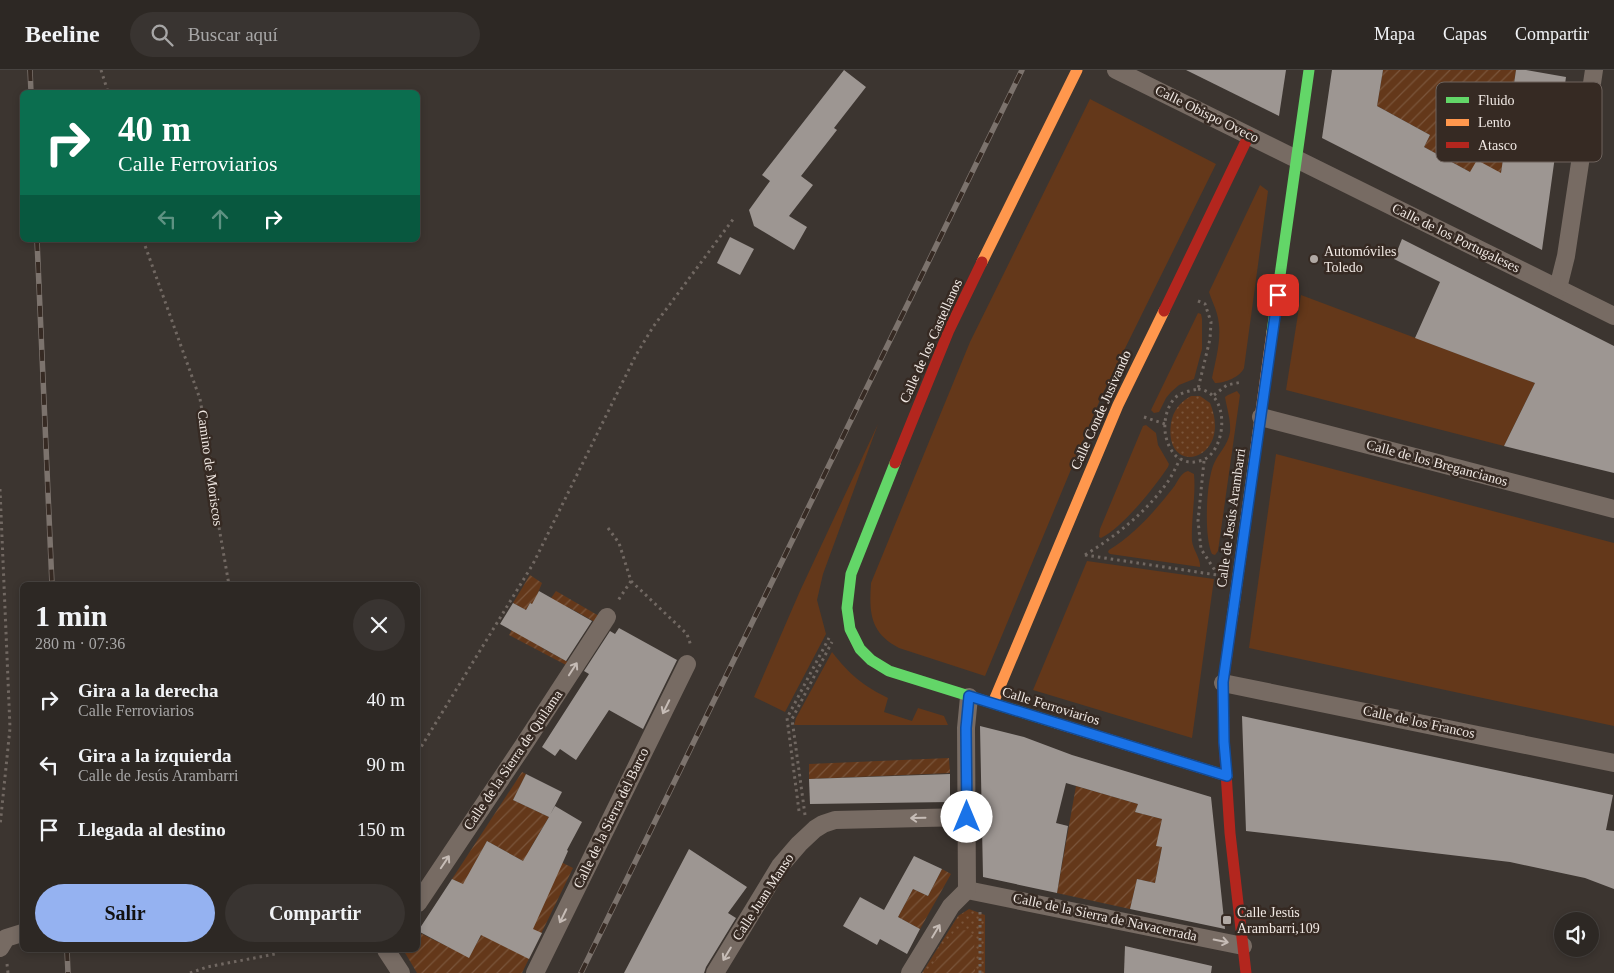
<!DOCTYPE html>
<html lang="es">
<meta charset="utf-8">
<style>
:root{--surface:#2d2824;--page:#393431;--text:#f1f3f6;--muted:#a7a6a6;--line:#484441;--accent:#95b2f1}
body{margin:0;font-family:"Times New Roman",serif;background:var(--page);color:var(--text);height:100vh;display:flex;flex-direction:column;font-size:19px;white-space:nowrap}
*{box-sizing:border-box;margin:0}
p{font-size:16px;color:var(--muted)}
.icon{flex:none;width:28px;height:28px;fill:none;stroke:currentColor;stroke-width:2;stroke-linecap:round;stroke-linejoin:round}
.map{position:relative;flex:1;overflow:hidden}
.details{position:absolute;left:20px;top:512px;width:400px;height:370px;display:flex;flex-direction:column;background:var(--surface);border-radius:8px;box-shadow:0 2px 8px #0003,0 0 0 1px var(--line)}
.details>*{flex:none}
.guide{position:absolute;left:20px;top:20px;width:400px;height:152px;border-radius:8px;box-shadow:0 2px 8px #0003,0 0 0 1px var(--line);background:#0b6e4f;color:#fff;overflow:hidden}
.tools{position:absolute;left:1554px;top:842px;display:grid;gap:10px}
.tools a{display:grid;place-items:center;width:45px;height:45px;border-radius:50%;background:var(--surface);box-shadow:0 2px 8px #0003,0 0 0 1px var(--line);font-size:25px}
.pin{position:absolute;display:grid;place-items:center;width:42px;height:42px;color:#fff;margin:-21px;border-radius:10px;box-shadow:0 2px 8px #0006}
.me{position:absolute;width:55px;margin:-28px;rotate:0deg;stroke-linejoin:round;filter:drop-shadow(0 0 4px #0008)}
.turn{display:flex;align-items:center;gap:18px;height:105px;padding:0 15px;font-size:22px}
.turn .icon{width:65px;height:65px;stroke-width:2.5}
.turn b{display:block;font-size:35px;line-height:42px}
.lanes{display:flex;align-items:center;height:48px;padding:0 15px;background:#0003;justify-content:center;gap:25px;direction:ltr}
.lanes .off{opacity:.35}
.round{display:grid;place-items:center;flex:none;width:52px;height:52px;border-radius:26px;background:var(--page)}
.overview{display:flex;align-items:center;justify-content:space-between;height:85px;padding:0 15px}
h1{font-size:30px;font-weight:600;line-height:38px}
.action{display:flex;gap:10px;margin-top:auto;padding:10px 15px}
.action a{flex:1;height:58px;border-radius:30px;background:var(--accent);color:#111;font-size:20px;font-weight:600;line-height:58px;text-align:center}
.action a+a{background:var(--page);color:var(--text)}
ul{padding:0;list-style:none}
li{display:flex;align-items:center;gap:15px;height:65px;padding:0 15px}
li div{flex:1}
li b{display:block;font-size:19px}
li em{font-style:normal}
header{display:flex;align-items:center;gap:30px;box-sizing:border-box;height:70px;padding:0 25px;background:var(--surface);border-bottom:1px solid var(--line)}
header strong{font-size:24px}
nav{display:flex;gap:28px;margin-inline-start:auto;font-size:18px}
.search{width:350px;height:45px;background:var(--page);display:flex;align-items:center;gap:12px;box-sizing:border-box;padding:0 18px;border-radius:28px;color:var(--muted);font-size:19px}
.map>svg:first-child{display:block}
</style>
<header>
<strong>Beeline</strong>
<div class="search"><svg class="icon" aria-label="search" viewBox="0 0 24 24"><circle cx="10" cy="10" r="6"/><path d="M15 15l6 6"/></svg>Buscar aquí</div>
<nav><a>Mapa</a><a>Capas</a><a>Compartir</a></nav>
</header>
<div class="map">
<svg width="1614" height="903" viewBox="0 0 1614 903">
<defs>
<pattern id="park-dots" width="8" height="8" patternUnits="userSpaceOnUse" patternTransform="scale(1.25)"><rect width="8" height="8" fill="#64381a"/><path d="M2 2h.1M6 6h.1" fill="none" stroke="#7a553b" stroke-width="1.8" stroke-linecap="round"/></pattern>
<pattern id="garden-furrows" width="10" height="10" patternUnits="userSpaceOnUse" patternTransform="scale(1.25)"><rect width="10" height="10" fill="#64381a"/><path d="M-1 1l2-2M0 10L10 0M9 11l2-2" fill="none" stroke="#7a553b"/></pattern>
</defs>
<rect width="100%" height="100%" fill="#3c3530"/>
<g fill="#64381a">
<path d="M1090,29L1216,94L1102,325L985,606L899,578C870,563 869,543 871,513L970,272Z"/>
<path d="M1260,115L1268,121L1244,298C1240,307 1225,313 1215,313L1212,308C1216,288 1223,265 1217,244C1215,236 1211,229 1209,222Z"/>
<path d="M1301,225L1535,313L1504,376L1286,320Z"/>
<path d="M1198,243L1201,244L1202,249V279L1194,309L1179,315L1171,322L1166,328L1159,342L1154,343L1151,340Z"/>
<path d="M1237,321L1240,325L1218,481L1215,485L1212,484C1204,467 1206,415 1213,396C1217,384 1228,376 1230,362C1231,350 1227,339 1225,327L1228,325Z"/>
<path d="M878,354L823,504L817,530L826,564L785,642L754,627L800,521Z"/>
<path d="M1146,355L1156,363L1158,375L1169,394L1168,397C1154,418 1123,457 1101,468L1099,467L1100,459L1143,356Z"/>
<path d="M1276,384L1614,473V656L1249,578Z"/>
<path d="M1188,401L1194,404C1196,425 1191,449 1192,471C1193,480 1201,489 1200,497L1110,484L1108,482L1109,480C1134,465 1155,441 1173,418C1178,412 1180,403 1188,401Z"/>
<path d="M1087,491L1214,509L1192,668L1033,620Z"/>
<path d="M832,582C850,605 862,615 888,628L884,642L912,651L918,638L944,646L948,655H794L796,648Z"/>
</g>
<g fill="url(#park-dots)">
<path d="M1191,326H1200L1210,333C1234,391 1163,409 1171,353C1173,341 1180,332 1191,326Z"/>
<path d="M969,839L985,845V903H922L958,846Z"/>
</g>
<g fill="url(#garden-furrows)" fill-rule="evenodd">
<path d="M1383,0H1516L1501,103L1470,102L1424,77L1430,65L1377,36Z"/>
<path d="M530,505L542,513L537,525L549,531L556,521L599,546L595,552L568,537L563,545L549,544L530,533L526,540L513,533Z"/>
<path d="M516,552L554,555L542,578L568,592L566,595L509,565Z"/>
<path d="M949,688L950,703L809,709V694Z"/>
<path d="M522,702L526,704L513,730L549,747L531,777L573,798L522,903H417L404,881L418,880V862L469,887L500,832L452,809ZM487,771L523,791L469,804Z"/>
<path d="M1076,716L1138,734L1135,742L1162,749L1157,775L1162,777L1155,813L1137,809L1130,839L1057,823Z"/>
<path d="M942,799L951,804L920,859L898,847L913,819L928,826Z"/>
<path d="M957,859L969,861L974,867L975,903H927L954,862Z"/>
</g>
<g fill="#9d9692">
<path d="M844,0L866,17L834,58L837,60L801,106L813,115L789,146L807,157L794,180L754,156L749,140L770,111L762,105Z"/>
<path d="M1186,0H1286L1279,46Z"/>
<path d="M1332,0H1383L1377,36L1430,65L1424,77L1470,102L1477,90L1501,103L1516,0H1526L1566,7L1542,180L1322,68Z"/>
<path d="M730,167L754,179L740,205L717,193Z"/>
<path d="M1402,169L1614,276V403L1504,376L1535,313L1415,268L1440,212L1394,189Z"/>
<path d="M539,521L592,551L566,591L500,554L513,533L526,540L530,533L532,534Z"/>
<path d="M619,558L677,590L643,659L609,640L576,690L560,679L555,686L542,677L589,604L584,601L610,561L615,564Z"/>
<path d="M1242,646L1613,725L1606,760L1614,761V819L1585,808L1510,792L1246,761Z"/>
<path d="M980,656L1024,667L1072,685L1211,727L1225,859L1130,839L1137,809L1155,813L1162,777L1156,776L1162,749L1135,742L1138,734L1066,713L1056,753L1068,756L1057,823L983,807Z"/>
<path d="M526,704L562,722L550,745L555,736L582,752L567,780L568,781L533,859L542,863L529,889L481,865L469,888L418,861L452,809L463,814L487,771L523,791L549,747L513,730Z"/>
<path d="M950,704V732L810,734L809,709Z"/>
<path d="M689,779L747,817L728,843L736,848L706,897L704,903H624Z"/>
<path d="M914,786L942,799L928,826L913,819L898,847L920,859L907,884L880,869L877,875L843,856L860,827L884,840Z"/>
<path d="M1125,876L1212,896L1211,903H1124Z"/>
</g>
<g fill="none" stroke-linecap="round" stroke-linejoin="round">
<g stroke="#716862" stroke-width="3" stroke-dasharray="2.5 4" stroke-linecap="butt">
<path d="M101,0L108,22"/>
<path d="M143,170L200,329L213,404L216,440L229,515"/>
<path d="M1198,231L1205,234L1211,252L1210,269L1198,319"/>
<path d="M1198,319C1230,322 1227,377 1205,389C1202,391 1197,391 1194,392C1188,393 1181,390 1176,386C1162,372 1161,345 1174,329C1180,322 1190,321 1198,319Z"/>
<path d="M1214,325L1227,315L1242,312"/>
<path d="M1144,347L1165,354"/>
<path d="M1204,391L1198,451L1201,479L1216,502"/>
<path d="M0,419L10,658L0,756"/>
<path d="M608,458L619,473L631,511L617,532"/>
<path d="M1085,485C1117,465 1144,444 1167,413C1172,406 1176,397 1180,389"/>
<path d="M1085,485L1217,505"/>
<path d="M631,511L687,564L691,576"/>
<path d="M418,682L533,494L636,285L653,257L734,148"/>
<path d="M799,741L787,648L829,568"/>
<path d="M805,745L792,649L832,572"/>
<path d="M7,894L8,903"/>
<path d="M190,903L207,897L275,884L279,880"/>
<path d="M980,903V841"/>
</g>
<g stroke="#776b63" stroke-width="18">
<path d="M1116,0L1614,246"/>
<path d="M1558,218L1566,186L1594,0"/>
<path d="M1261,347L1614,439"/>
<path d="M1223,613L1614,693"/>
<path d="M967,820L1243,876"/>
<path d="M418,833L523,676L607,547"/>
<path d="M0,878L6,868L22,863"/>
<path d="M386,880L401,903"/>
<path d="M535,903L687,594"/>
<path d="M715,903L780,796L799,774L815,759L823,754L835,750L967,747"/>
<path d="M910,903L951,836L967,820L966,658L969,627"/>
</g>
<g stroke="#63d668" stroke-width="11">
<path d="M1272,262L1309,0"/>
<path d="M895,393L851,504L847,538L850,559L860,579L871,590L889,601L1056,653"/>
</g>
<g stroke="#ff974d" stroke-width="11">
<path d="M982,192L1077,0"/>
<path d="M1232,549L1272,262"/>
<path d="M993,633L1118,335L1164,241"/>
<path d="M1056,653L1227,706"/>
</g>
<g stroke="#b3261e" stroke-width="11">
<path d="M1164,241L1249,65"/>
<path d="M895,393L949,260L982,192"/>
<path d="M1232,549L1223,613L1224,672L1230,763L1246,903"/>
</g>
<defs>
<g id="rail">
<path d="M30,0L31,22"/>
<path d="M37,170L52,515"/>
<path d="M67,880L68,903"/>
<path d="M581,903L1022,0"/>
</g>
</defs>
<use href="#rail" stroke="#7c736d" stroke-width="5.5"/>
<use href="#rail" stroke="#362a23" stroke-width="4" stroke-dasharray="11" stroke-linecap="butt"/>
</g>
<defs><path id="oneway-shaft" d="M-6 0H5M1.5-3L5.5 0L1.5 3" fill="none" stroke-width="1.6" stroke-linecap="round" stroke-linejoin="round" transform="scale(1.25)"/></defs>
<g stroke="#c6bcb6">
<use href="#oneway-shaft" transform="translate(573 599) rotate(-57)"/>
<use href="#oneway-shaft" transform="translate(666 637) rotate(116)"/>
<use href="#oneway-shaft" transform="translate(918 748) rotate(179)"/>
<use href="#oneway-shaft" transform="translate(445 792) rotate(-56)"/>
<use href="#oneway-shaft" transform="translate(563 846) rotate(116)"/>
<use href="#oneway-shaft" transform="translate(936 861) rotate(-59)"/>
<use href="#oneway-shaft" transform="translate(1221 871) rotate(11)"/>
<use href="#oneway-shaft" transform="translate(727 884) rotate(121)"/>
</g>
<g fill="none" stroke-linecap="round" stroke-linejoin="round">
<defs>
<path id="route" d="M967,747L966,658L969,626L1227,706L1224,672L1223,612L1278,225"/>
</defs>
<use href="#route" stroke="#114b97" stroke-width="12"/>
<use href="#route" stroke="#1a73e8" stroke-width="9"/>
</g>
<g fill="#b1a9a4" stroke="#362a23" stroke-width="2">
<circle cx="1314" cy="189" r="5"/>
<rect x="1222" y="845" width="10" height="10" rx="2.5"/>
</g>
<g text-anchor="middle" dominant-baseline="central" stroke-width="5" stroke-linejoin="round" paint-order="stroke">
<g font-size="14" fill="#f0e8e3" stroke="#362a23">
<text transform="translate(1207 44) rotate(26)">Calle Obispo Oveco</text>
<text transform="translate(1456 168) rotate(26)">Calle de los Portugaleses</text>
<text transform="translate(931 271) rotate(-66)">Calle de los Castellanos</text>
<text transform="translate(1101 340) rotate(-66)">Calle Conde Jusivando</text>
<text transform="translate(1437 393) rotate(15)">Calle de los Bregancianos</text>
<text transform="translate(210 398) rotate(82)">Camino de Moriscos</text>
<text transform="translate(1231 448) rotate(-82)">Calle de Jesús Arambarri</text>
<text transform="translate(1051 636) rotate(17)">Calle Ferroviarios</text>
<text transform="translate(1419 652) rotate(12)">Calle de los Francos</text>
<text transform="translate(513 690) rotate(-56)">Calle de la Sierra de Quilama</text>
<text transform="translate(611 748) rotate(-64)">Calle de la Sierra del Barco</text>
<text transform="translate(763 827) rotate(-57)">Calle Juan Manso</text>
<text transform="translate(1105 847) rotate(12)">Calle de la Sierra de Navacerrada</text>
</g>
<g font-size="14" fill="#f0e8e3" stroke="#362a23" text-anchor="start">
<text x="1324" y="181">Automóviles<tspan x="1324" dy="16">Toledo</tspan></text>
<text x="1237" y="842">Calle Jesús<tspan x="1237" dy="16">Arambarri,109</tspan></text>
</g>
</g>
<rect x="1436" y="12" width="166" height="80" rx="8" fill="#362a23" stroke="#6e635d" stroke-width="1"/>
<rect x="1446" y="27" width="23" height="6" fill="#63d668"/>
<rect x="1446" y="49" width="23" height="7" fill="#ff974d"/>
<rect x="1446" y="72" width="23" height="6" fill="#b3261e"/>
<g font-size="14" fill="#f0e8e3">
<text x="1478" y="35">Fluido</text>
<text x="1478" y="57">Lento</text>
<text x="1478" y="80">Atasco</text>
</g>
</svg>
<div class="tools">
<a><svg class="icon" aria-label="sound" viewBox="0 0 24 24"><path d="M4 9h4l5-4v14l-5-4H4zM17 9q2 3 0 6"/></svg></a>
</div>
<div class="pin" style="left:1278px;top:225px;background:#d93025"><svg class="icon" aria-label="arrive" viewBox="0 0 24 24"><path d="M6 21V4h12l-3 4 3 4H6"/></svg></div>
<svg class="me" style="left:967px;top:747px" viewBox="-20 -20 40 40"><circle r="19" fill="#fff"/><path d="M0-13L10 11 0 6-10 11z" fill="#1a73e8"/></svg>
<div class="guide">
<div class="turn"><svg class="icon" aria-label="right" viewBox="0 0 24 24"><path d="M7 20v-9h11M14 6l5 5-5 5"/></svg><div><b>40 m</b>Calle Ferroviarios</div></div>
<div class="lanes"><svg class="icon off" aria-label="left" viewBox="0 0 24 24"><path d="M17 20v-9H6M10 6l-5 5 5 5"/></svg><svg class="icon off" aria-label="ahead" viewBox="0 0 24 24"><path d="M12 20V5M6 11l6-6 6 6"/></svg><svg class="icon" aria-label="right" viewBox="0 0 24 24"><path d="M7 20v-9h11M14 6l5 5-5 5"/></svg></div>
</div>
<section class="details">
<div class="overview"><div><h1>1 min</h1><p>280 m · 07:36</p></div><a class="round"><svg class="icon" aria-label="close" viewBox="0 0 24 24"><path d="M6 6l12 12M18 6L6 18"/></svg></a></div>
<ul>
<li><svg class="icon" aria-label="right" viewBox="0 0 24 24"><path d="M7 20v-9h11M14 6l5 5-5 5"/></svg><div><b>Gira a la derecha</b><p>Calle Ferroviarios</p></div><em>40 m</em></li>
<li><svg class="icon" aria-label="left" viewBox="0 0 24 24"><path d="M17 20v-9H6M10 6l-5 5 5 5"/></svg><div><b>Gira a la izquierda</b><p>Calle de Jesús Arambarri</p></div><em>90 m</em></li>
<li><svg class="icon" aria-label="arrive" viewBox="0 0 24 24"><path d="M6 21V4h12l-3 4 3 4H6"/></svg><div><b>Llegada al destino</b></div><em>150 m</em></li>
</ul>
<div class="action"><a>Salir</a><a>Compartir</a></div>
</section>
</div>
